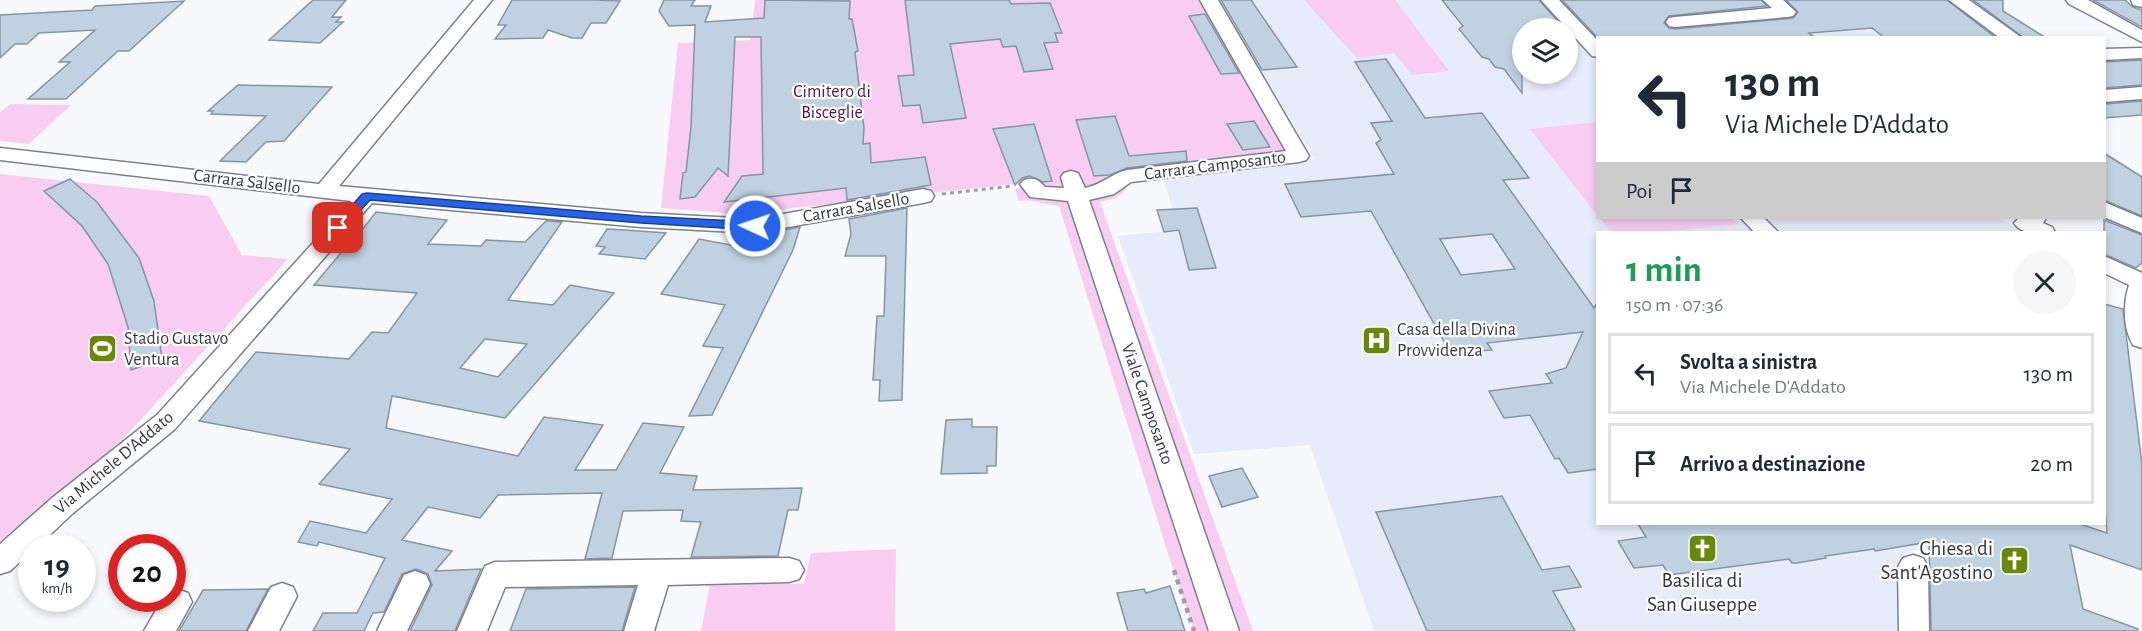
<!DOCTYPE html>
<html lang="it">
<meta charset="utf-8">
<style>
:root{--surface:#fff;--page:#f6f6f7;--text:#1f2937;--muted:#747a83;--line:#e0e1e3}
body{margin:0;font-family:"Alegreya Sans",sans-serif;background:var(--page);color:var(--text);height:100vh;display:flex;flex-direction:column;font-size:22px;white-space:nowrap}
*{box-sizing:border-box;margin:0}
p{font-size:20px;color:var(--muted)}
.icon{flex:none;width:33px;height:33px;fill:none;stroke:currentColor;stroke-width:2;stroke-linecap:round;stroke-linejoin:round}
.map{position:relative;flex:1;overflow:hidden}
.details{position:absolute;left:1596px;top:231px;width:510px;height:294px;display:flex;flex-direction:column;background:var(--surface);border-radius:0px;box-shadow:0 3px 9px #0003}
.details>*{flex:none}
.top-card{position:absolute;left:1596px;top:36px;width:510px;height:183px;border-radius:0px;box-shadow:0 3px 9px #0003;background:#fff;color:var(--text);overflow:hidden}
.buttons{position:absolute;left:1512px;top:18px;display:grid;gap:12px}
.buttons a{display:grid;place-items:center;width:66px;height:66px;border-radius:50%;background:var(--surface);box-shadow:0 3px 9px #0003;font-size:30px}
.speed{position:absolute;left:18px;top:534px;display:flex;gap:12px;font-size:30px;font-weight:700;text-align:center}
.speed>*{display:grid;place-content:center;width:78px;height:78px;border-radius:50%;background:var(--surface);box-shadow:0 3px 9px #0003;line-height:1}
.speed small{font-size:15px;font-weight:400}
.speed .limit{border:9px solid #d22;background:#fff;color:#111}
.pin{position:absolute;display:grid;place-items:center;width:51px;height:51px;color:#fff;margin:-26px;border-radius:12px;box-shadow:0 3px 9px #0006}
.me{position:absolute;width:66px;margin:-33px;rotate:273deg;stroke-linejoin:round;filter:drop-shadow(0 0 4px #0008)}
.turn{display:flex;align-items:center;gap:21px;height:126px;padding:0 30px;font-size:27px}
.turn .icon{width:78px;height:78px;stroke-width:2.5}
.turn b{display:block;font-size:42px;line-height:51px}
.then{display:flex;align-items:center;height:57px;padding:0 30px;background:#0003;gap:12px;font-size:22px}
.round{display:grid;place-items:center;flex:none;width:63px;height:63px;border-radius:32px;background:var(--page)}
.head{display:flex;align-items:center;justify-content:space-between;height:102px;padding:0 30px}
h1{font-size:36px;font-weight:600;line-height:45px;color:#1e9e55}
ul{padding:0;list-style:none}
li{display:flex;align-items:center;gap:18px;height:81px;margin:0 12px 9px;padding:0 18px;border:3px solid var(--line);border-radius:0px}
li div{flex:1}
li b{display:block;font-size:22px}
li em{font-style:normal}
.map>svg:first-child{display:block}
</style>
<div class="map">
<svg width="2142" height="631" viewBox="0 0 2142 631">
<rect width="100%" height="100%" fill="#f8f9fd"/>
<path fill="#e7ecfd" fill-rule="evenodd" d="M1251,0H1935L1947,2L2001,37L1598,38V218H1999L2027,232H1598V524H1933L1930,528L1938,552L1914,550L1902,556L1901,631H1374L1310,445L1194,454L1118,236L1179,230L1164,181L1315,159L1260,71L1296,66ZM1522,28H1568V74H1522Z"/>
<g fill="#f9ccf1">
<path d="M755,0H1203L1286,152L1125,170C1131,194 1121,197 1100,202L1253,631H1194L1171,563L1059,206C1045,205 1032,199 1019,201L1015,189L1024,187L1023,183L740,214L661,208L678,43L750,40Z"/>
<path d="M1304,0H1395L1449,71L1412,75L1394,53L1357,58Z"/>
<path d="M10,104L71,105L29,144L0,141V112Z"/>
<path d="M1597,122H1598L1597,215L1530,129Z"/>
<path d="M0,174L209,196L242,255L288,259L123,439L0,541Z"/>
<path d="M1600,218H1732L1738,224L1660,232H1611Z"/>
<path d="M896,549L895,631H701L710,584H804L811,553Z"/>
</g>
<g fill="#c0d2e2" stroke="#8495a4" stroke-width="1.5" fill-rule="evenodd">
<path d="M313,0H346L332,17H341L336,22H343L320,43L269,40Z"/>
<path d="M512,0H596L620,1L606,23H591L582,38H572L548,30L543,38L495,39L506,25H498Z"/>
<path d="M664,0H695L691,6H711L705,22L764,18L765,0L850,1L849,19H852L858,51L855,52L864,128L863,144L870,143L871,163L925,157L931,185L847,200L846,188L724,202L742,176L763,174L761,37H735L728,176L718,168L695,197L680,199L683,173L686,172L691,127L695,25L669,26L659,11Z"/>
<path d="M905,0H1009L1011,4L1050,3L1062,33H1055L1058,42L1044,43L1053,69L1024,72L1016,46L1003,47L1000,39L950,44L966,118L923,123L920,105L903,106L898,76L914,75Z"/>
<path d="M1221,0H1251L1297,67L1262,70Z"/>
<path d="M1442,0H1539L1564,28H1522V93L1504,69L1495,67L1489,59L1482,57L1459,29L1463,26Z"/>
<path d="M1562,0H1761L1767,6L1669,16L1664,23L1669,28L1675,29L1793,18L1798,12L1786,0H1947L1996,38H1885L1872,28L1809,33L1815,38H1598Z"/>
<path d="M1973,0H2003V11L2046,38H2024Z"/>
<path d="M2093,0H2125L2133,7L2142,10V27Z"/>
<path d="M184,1L129,51H118L66,99H28L70,62H59L95,30L39,33L27,44H15L0,58V15L92,10L95,6Z"/>
<path d="M1205,14L1239,73L1221,74L1189,16Z"/>
<path d="M1386,59L1425,118L1482,113L1529,178L1503,180L1594,308L1598,301V469L1568,473L1559,458L1555,459L1530,415L1504,418L1489,391L1552,383L1546,374L1566,368L1583,332L1487,343L1492,350L1451,354L1371,211L1301,217L1285,184L1394,174L1376,143L1381,140L1371,123L1392,121L1355,62ZM1492,234L1515,269L1461,275L1440,239Z"/>
<path d="M2142,60V85L2104,88V62Z"/>
<path d="M238,85L332,87L284,141L266,142L246,162L220,161L266,116L211,114L213,111H208Z"/>
<path d="M2142,101V115L2104,118V104Z"/>
<path d="M1115,116L1129,156L1186,151L1187,161L1127,168L1110,175L1094,176L1076,120Z"/>
<path d="M1254,121L1270,147L1243,150L1227,124Z"/>
<path d="M1034,124L1052,181L1043,182L1030,176L1022,178L1015,185L993,129Z"/>
<path d="M2104,153L2142,177V216L2104,200Z"/>
<path d="M70,179L97,202L139,258L154,301L162,359L131,370L128,327L108,264L82,226L44,191Z"/>
<path d="M907,208L902,400L879,401L880,380H873L877,316H884L886,256H845L851,234L849,219Z"/>
<path d="M1197,208L1216,268L1189,270L1179,230L1164,232L1157,210Z"/>
<path d="M376,212L447,220L428,244L481,246L486,240L525,242L546,221L562,222L508,300L553,305L570,285L614,293L505,418L392,396L386,428L518,456L544,417L603,425L575,470H616L643,423L684,427L660,473L697,476L693,490L802,488L798,510H788L778,556L691,557L701,522L681,521L683,510L623,511L612,558L585,559L602,493L498,495L480,518L428,507L402,540L452,551L435,571L481,569L455,631H410L432,585L428,574L416,569L402,574L384,612L373,613L364,631H313L323,613H357L385,558L319,542L317,546L298,542L310,521L366,533L392,499L319,484L350,449L199,421L256,352L349,359L372,332L388,333L417,293L314,285L345,248H348ZM485,339L527,344L498,377L460,368Z"/>
<path d="M2104,220L2142,235V263L2136,268L2104,254Z"/>
<path d="M800,227L793,250L712,415L689,416L723,348L703,346L725,305L661,294L699,239L757,250L764,238L779,239L783,230Z"/>
<path d="M607,229L625,230L666,233L645,259L599,254L605,247L596,246Z"/>
<path d="M2104,304L2123,309L2142,465V570L2070,545L2083,609L2138,629L2137,631H1931L1929,542L1875,551L1874,549L1825,556L1826,558L1797,563H1792L1789,559L1669,575L1663,565L1634,568L1618,541L1646,537L1638,524H2080L2107,533L2104,496Z"/>
<path d="M972,419V427H997L996,466H987V473L941,474L946,420Z"/>
<path d="M1242,468L1258,497L1222,507L1209,476Z"/>
<path d="M1502,496L1542,570L1569,566L1581,587L1553,591L1575,631H1427L1376,512Z"/>
<path d="M1170,586L1185,631H1128L1117,593L1144,589L1146,593Z"/>
<path d="M635,587L622,631H510L526,589Z"/>
<path d="M268,589L246,631H179L203,590Z"/>
</g>
<g fill="none" stroke-linecap="round" stroke-linejoin="round">
<defs>
<g id="minor">
<path d="M474,0H492L339,186L641,213L755,219L923,189L931,191L934,196L931,201L923,203L755,233L641,227L372,203L175,429L72,514L36,548H32V551L10,571L0,574V544L52,498L157,415L351,201L0,160V148L319,184Z"/>
<path d="M1200,0H1218L1309,156L1306,160L1299,162L1131,182L1114,194L1089,200L1239,631H1209L1068,201L1030,197L1020,184L1024,180C1034,177 1038,179 1045,187L1064,188L1061,177L1064,173L1071,171L1078,173L1085,188C1101,185 1111,174 1127,170L1286,151Z"/>
<path d="M1541,0H1559L1598,41V57L1592,56Z"/>
<path d="M1763,0H1783L1796,12L1793,16L1787,17L1675,27L1669,26L1666,22L1669,18L1675,17L1772,8Z"/>
<path d="M1949,0H1969L2022,38H2000Z"/>
<path d="M2066,0H2088L2142,30V42L2069,4Z"/>
<path d="M2131,0H2142V7L2133,5Z"/>
<path d="M2142,48V58L2104,60V49Z"/>
<path d="M2142,87V99L2104,102V90Z"/>
<path d="M2104,202L2142,218V233L2104,217Z"/>
<path d="M1741,218H1764L1778,232H1754Z"/>
<path d="M2019,218H2046L2043,223L2052,227L2055,232C2042,233 2022,236 2014,223Z"/>
<path d="M2104,256L2142,273V348L2133,345C2123,328 2123,304 2129,285L2104,273Z"/>
<path d="M1913,555L1923,558L1928,567L1929,631H1899L1898,567L1903,558Z"/>
<path d="M789,558L799,561L804,570L799,579L789,582L668,585L654,631H624L638,585L505,587L487,631H457L485,566L495,562Z"/>
<path d="M415,571L426,575L430,584L407,631H377L404,575Z"/>
<path d="M282,583L293,587L297,596L279,631H248L271,587Z"/>
<path d="M177,589L188,593L192,602L176,631H144L163,598H172V591Z"/>
</g>
</defs>
<use href="#minor" stroke="#7b8093" stroke-width="3"/>
<path stroke="#9e9fa5" stroke-width="3" stroke-dasharray="4 4" stroke-linecap="butt" d="M942,194L1012,186"/>
<path stroke="#9e9fa5" stroke-width="4.5" stroke-dasharray="5 5" stroke-linecap="butt" d="M1174,570L1194,631"/>
<use href="#minor" fill="#fff" fill-rule="evenodd"/>
</g>
<path fill="#2563eb" stroke="#184099" stroke-width="1.5" d="M367,193L641,216L755,222L762,226L755,230L641,223L370,200L342,231H334L332,228L334,226L362,194Z"/>
<defs>
<symbol id="hospital-square" viewBox="-11 -11 22 22"><rect x="-9" y="-9" width="18" height="18" rx="4" fill="#688908" stroke="#fff"/><path d="M-5-5h3v3.5h4V-5h3V5h-3V1.5h-4V5h-3Z" fill="#fff"/></symbol>
<symbol id="stadium-square" viewBox="-11 -11 22 22"><rect x="-9" y="-9" width="18" height="18" rx="4" fill="#688908" stroke="#fff"/><path d="M0-5a6.5 5 0 1 0 0 10a6.5 5 0 1 0 0-10ZM-3.5-1.8h7v3.6h-7Z" fill="#fff"/></symbol>
<symbol id="church-square" viewBox="-11 -11 22 22"><rect x="-9" y="-9" width="18" height="18" rx="4" fill="#688908" stroke="#fff"/><path d="M-1.2-6h2.4v3.5h3.3v2.4h-3.3V6h-2.4V-.1h-3.3v-2.4h3.3Z" fill="#fff"/></symbol>
</defs>
<g fill-rule="evenodd">
<use href="#hospital-square" x="1360" y="324" width="33" height="33"/>
<use href="#stadium-square" x="86" y="332" width="33" height="33"/>
<use href="#church-square" x="1686" y="532" width="33" height="33"/>
<use href="#church-square" x="1998" y="544" width="33" height="33"/>
</g>
<g text-anchor="middle" dominant-baseline="central" stroke-width="4.5" stroke-linejoin="round" paint-order="stroke">
<g font-size="18" fill="#571350" stroke="#fff">
<text x="832" y="92">Cimitero di<tspan x="832" dy="21">Bisceglie</tspan></text>
</g>
<g font-size="18" fill="#363840" stroke="#fff">
<text transform="translate(1215 166) rotate(-7)">Carrara Camposanto</text>
<text transform="translate(247 182) rotate(7)">Carrara Salsello</text>
<text transform="translate(856 208) rotate(-10)">Carrara Salsello</text>
<text transform="translate(1147 404) rotate(71)">Viale Camposanto</text>
<text transform="translate(114 463) rotate(-40)">Via Michele D'Addato</text>
</g>
<g font-size="18" fill="#363840" stroke="#fff" text-anchor="start">
<text x="1397" y="330">Casa della Divina<tspan x="1397" dy="21">Provvidenza</tspan></text>
<text x="124" y="339">Stadio Gustavo<tspan x="124" dy="21">Ventura</tspan></text>
</g>
<g font-size="21" fill="#363840" stroke="#fff" text-anchor="end">
<text x="1993" y="548">Chiesa di<tspan x="1993" dy="24">Sant'Agostino</tspan></text>
<text x="1702" y="580" text-anchor="middle">Basilica di<tspan x="1702" dy="24">San Giuseppe</tspan></text>
</g>
</g>
</svg>
<div class="buttons">
<a><svg class="icon" aria-label="layers" viewBox="0 0 24 24"><path d="M12 4l9 5-9 5-9-5zM3 14l9 5 9-5"/></svg></a>
</div>
<div class="speed"><div>19<small>km/h</small></div><div class="limit">20</div></div>
<div class="pin" style="left:338px;top:228px;background:#d93025"><svg class="icon" aria-label="arrive" viewBox="0 0 24 24"><path d="M6 21V4h12l-3 4 3 4H6"/></svg></div>
<svg class="me" style="left:755px;top:226px" viewBox="-20 -20 40 40"><circle r="17" fill="#2563eb" stroke="#fff" stroke-width="3"/><path d="M0-11L8 9 0 5-8 9z" fill="#fff"/></svg>
<div class="top-card">
<div class="turn"><svg class="icon" aria-label="left" viewBox="0 0 24 24"><path d="M17 20v-9H6M10 6l-5 5 5 5"/></svg><div><b>130 m</b>Via Michele D'Addato</div></div>
<div class="then">Poi<svg class="icon" aria-label="arrive" viewBox="0 0 24 24"><path d="M6 21V4h12l-3 4 3 4H6"/></svg></div>
</div>
<section class="details">
<div class="head"><div><h1>1 min</h1><p>150 m · 07:36</p></div><a class="round"><svg class="icon" aria-label="close" viewBox="0 0 24 24"><path d="M6 6l12 12M18 6L6 18"/></svg></a></div>
<ul>
<li><svg class="icon" aria-label="left" viewBox="0 0 24 24"><path d="M17 20v-9H6M10 6l-5 5 5 5"/></svg><div><b>Svolta a sinistra</b><p>Via Michele D'Addato</p></div><em>130 m</em></li>
<li><svg class="icon" aria-label="arrive" viewBox="0 0 24 24"><path d="M6 21V4h12l-3 4 3 4H6"/></svg><div><b>Arrivo a destinazione</b></div><em>20 m</em></li>
</ul>
</section>
</div>
